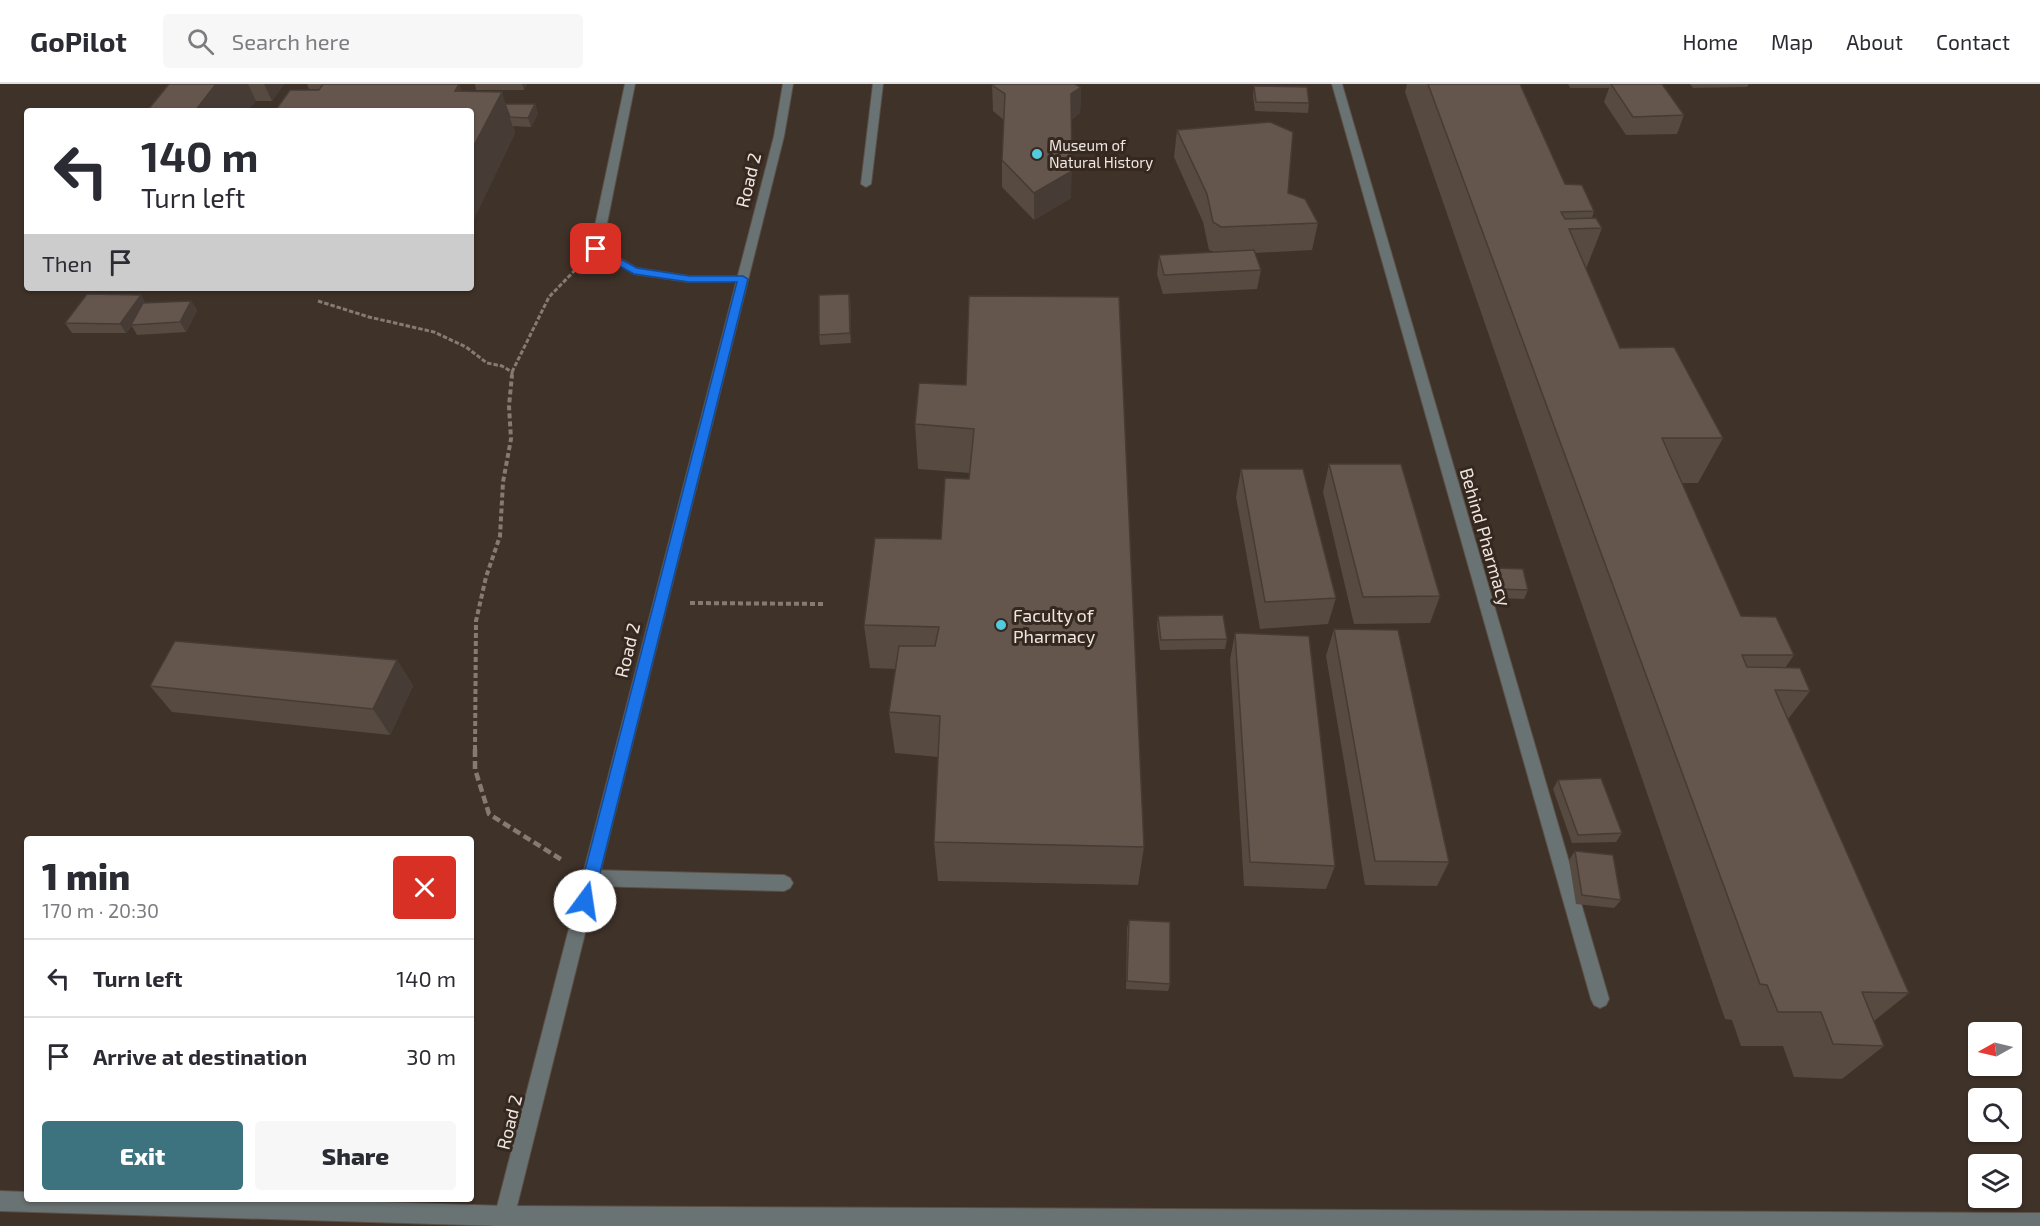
<!DOCTYPE html>
<meta charset="utf-8">
<style>
:root{--surface:#fff;--page:#f7f7f7;--text:#2b2b33;--muted:#7c7c81;--line:#e1e1e2;--accent:#3d737f}
body{margin:0;font-family:"Exo 2",sans-serif;background:var(--page);color:var(--text);height:100vh;display:flex;flex-direction:column;font-size:22px;white-space:nowrap}
*{box-sizing:border-box;margin:0}
p{font-size:20px;color:var(--muted)}
.icon{flex:none;width:33px;height:33px;fill:none;stroke:currentColor;stroke-width:2;stroke-linecap:round;stroke-linejoin:round}
.map{position:relative;flex:1;overflow:hidden}
.sheet{position:absolute;left:24px;top:752px;width:450px;height:366px;display:flex;flex-direction:column;background:var(--surface);border-radius:6px;box-shadow:0 2px 4px #0004}
.sheet>*{flex:none}
.top-card{position:absolute;left:24px;top:24px;width:450px;height:183px;border-radius:6px;box-shadow:0 2px 4px #0004;background:#fff;color:var(--text);overflow:hidden}
.needle{width:39px;rotate:262deg}
.fabs{position:absolute;left:1968px;top:938px;display:grid;gap:12px}
.fabs a{display:grid;place-items:center;width:54px;height:54px;border-radius:6px;background:var(--surface);box-shadow:0 2px 4px #0004;font-size:30px}
.pin{position:absolute;display:grid;place-items:center;width:51px;height:51px;color:#fff;margin:-26px;border-radius:12px;box-shadow:0 3px 9px #0006}
.me{position:absolute;width:66px;margin:-33px;rotate:14deg;stroke-linejoin:round;filter:drop-shadow(0 0 4px #0008)}
.turn{display:flex;align-items:center;gap:21px;height:126px;padding:0 18px;font-size:27px}
.turn .icon{width:78px;height:78px;stroke-width:2.5}
.turn b{display:block;font-size:42px;line-height:51px}
.then{display:flex;align-items:center;height:57px;padding:0 18px;background:#0003;gap:12px;font-size:22px}
.round{display:grid;place-items:center;flex:none;width:63px;height:63px;border-radius:6px;background:var(--page)}
.summary{display:flex;align-items:center;justify-content:space-between;height:102px;padding:0 18px}
h1{font-size:36px;font-weight:800;line-height:45px}
.primary-button{display:flex;gap:12px;margin-top:auto;padding:12px 18px}
.primary-button a{flex:1;height:69px;border-radius:6px;background:var(--accent);color:#fff;font-size:24px;font-weight:800;line-height:69px;text-align:center}
.primary-button a+a{background:var(--page);color:var(--text)}
ul{padding:0;list-style:none}
li{display:flex;align-items:center;gap:18px;height:78px;padding:0 18px;border-top:2px solid var(--line)}
li div{flex:1}
li b{display:block;font-size:22px}
li em{font-style:normal}
header{display:flex;align-items:center;gap:36px;box-sizing:border-box;height:84px;padding:0 30px;background:var(--surface);border-bottom:2px solid var(--line)}
header strong{font-size:28px}
nav{display:flex;gap:33px;margin-inline-start:auto;font-size:21px}
.search{width:420px;height:54px;background:var(--page);display:flex;align-items:center;gap:15px;box-sizing:border-box;padding:0 21px;border-radius:6px;color:var(--muted);font-size:22px}
.map>svg:first-child{display:block}
</style>
<header>
<strong>GoPilot</strong>
<div class="search"><svg class="icon" aria-label="search" viewBox="0 0 24 24"><circle cx="10" cy="10" r="6"/><path d="M15 15l6 6"/></svg>Search here</div>
<nav><a>Home</a><a>Map</a><a>About</a><a>Contact</a></nav>
</header>
<div class="map">
<svg width="2040" height="1142" viewBox="0 0 2040 1142">
<rect width="100%" height="100%" fill="#3f3229"/>
<g fill="none" stroke-linecap="round" stroke-linejoin="round">
<defs>
<g id="service">
<path d="M625,0H635L602,164L637,184L689,192H743L747,193V197L689,198L634,190L590,165Z"/>
<path d="M873,0H883L871,100L866,103L861,100Z"/>
<path d="M591,786L784,791L790,794L793,799L790,804L784,807L591,802L585,799L582,794L585,789Z"/>
<path d="M0,1107L27,1108V1114H254L505,1122L2040,1129V1142H502L0,1127Z"/>
</g>
<g id="minor">
<path d="M783,0H793L784,52L512,1142H492L774,52Z"/>
<path d="M1332,0H1342L1609,915L1606,921L1600,924L1594,921L1591,915Z"/>
</g>
</defs>
<use href="#service" stroke="#5b4f46" stroke-width="2"/>
<use href="#minor" stroke="#5b4f46" stroke-width="2"/>
<g stroke="#867b73" stroke-width="3" stroke-dasharray="4.5 2" stroke-linecap="butt">
<path d="M318,217L369,233L434,248L466,263L487,279L502,282L512,288V293"/>
<path d="M512,288L549,213L578,183"/>
</g>
<g stroke="#867b73" stroke-width="4" stroke-dasharray="5 3" stroke-linecap="butt">
<path d="M690,519L826,520"/>
<path d="M475,666L476,537L486,493L500,452L503,398L511,355L509,322L512,291"/>
</g>
<path stroke="#867b73" stroke-width="4.5" stroke-dasharray="8 4" stroke-linecap="butt" d="M475,665V685L489,730L562,776"/>
<use href="#service" fill="#6a7374" fill-rule="evenodd"/>
<use href="#minor" fill="#6a7374" fill-rule="evenodd"/>
</g>
<g fill="#564a41">
<path d="M169,0H284L272,17H256Z"/>
<path d="M307,0H459L461,7L502,8L505,20H535L538,30L531,43L513,42L515,50L319,6L320,5H309Z"/>
<path d="M475,0H527L524,6H476Z"/>
<path d="M1407,0H1428L1565,100L1594,127L1592,134L1602,144L1586,185L1620,264L1723,354L1698,399H1682L1741,532L1794,571L1785,584L1810,607L1788,635L1909,909L1874,937L1884,962L1842,995L1794,993L1783,962H1741L1732,936L1725,935L1405,8Z"/>
<path d="M1568,0H1662L1684,31L1677,50L1626,51L1604,18L1609,4H1570Z"/>
<path d="M1690,0H1749L1747,3L1693,4Z"/>
<path d="M992,1L1081,3L1080,29L1071,36V114L1034,136L1002,103V76L1004,36L993,27Z"/>
<path d="M1254,2L1309,19L1308,29L1255,27L1253,12Z"/>
<path d="M1177,46L1288,109L1318,139L1312,166L1254,169L1261,186L1257,205L1163,210L1157,190L1159,171L1214,168L1209,166L1203,138L1174,73Z"/>
<path d="M191,217L197,226L186,248L137,251L132,242L126,249H72L65,239L146,219Z"/>
<path d="M851,220V259L820,261L819,251Z"/>
<path d="M966,301L1144,763L1138,801L938,797L934,758L938,673L895,669L889,628L896,585L870,584L864,541L941,455L969,395L970,389L918,385L915,340Z"/>
<path d="M1329,380L1440,512L1430,539L1354,540L1323,408Z"/>
<path d="M1241,385L1336,514L1328,540L1260,545L1236,413Z"/>
<path d="M1497,484L1528,506L1524,515L1498,514L1493,493Z"/>
<path d="M1158,532L1227,555L1225,565L1160,566L1157,542Z"/>
<path d="M1334,545L1449,778L1437,802L1365,801L1326,572Z"/>
<path d="M1235,549L1335,782L1326,805L1244,802L1230,576Z"/>
<path d="M397,576L413,602L390,651L172,628L150,602Z"/>
<path d="M1558,696L1622,749L1616,758L1572,759L1553,705Z"/>
<path d="M1575,767L1621,816L1614,824L1576,820L1569,776Z"/>
<path d="M1129,836L1170,900L1168,907L1126,905L1127,844Z"/>
</g>
<g fill="#463c35">
<path d="M216,0H248L256,17L248,27H195Z"/>
<path d="M264,0H284L272,17Z"/>
<path d="M459,0L468,27L455,7Z"/>
<path d="M522,0H527L524,6Z"/>
<path d="M1081,3L1080,29L1070,36L1071,10Z"/>
<path d="M502,8L515,50L471,142V67Z"/>
<path d="M535,20L538,30L531,43L528,34Z"/>
<path d="M1072,87L1071,114L1034,136V109Z"/>
<path d="M849,210L851,220V259L850,249Z"/>
<path d="M141,211L147,221L131,241L132,242L126,249L120,240Z"/>
<path d="M191,217L197,226L186,248L180,238Z"/>
<path d="M397,576L413,602L390,651L373,625Z"/>
</g>
<g fill="#64564c" stroke="#463c35" stroke-width="1.5">
<path d="M169,0H216L195,27H147Z"/>
<path d="M323,0H459L455,7L502,8L471,67V27H275L290,6H319Z"/>
<path d="M995,0H1074L1081,3L1071,10L1072,87L1034,109L1002,76L1005,10L992,1Z"/>
<path d="M1428,0H1520L1565,100L1582,101L1594,127L1561,128L1565,135L1596,134L1602,144L1569,145L1620,264L1674,263L1723,354H1662L1741,532L1776,533L1794,571H1742L1747,583L1800,584L1810,607L1775,606L1909,909L1862,908L1884,962L1833,960L1821,928H1778L1767,901L1760,900Z"/>
<path d="M1611,0H1662L1684,31L1633,33Z"/>
<path d="M1254,2L1307,3L1309,19L1256,18Z"/>
<path d="M505,20H535L528,34L510,33Z"/>
<path d="M1270,38L1293,48L1288,109L1305,115L1318,139L1221,143L1213,138L1207,110L1177,46Z"/>
<path d="M1254,166L1261,186L1164,191L1159,171Z"/>
<path d="M87,210L141,211L120,240L65,239Z"/>
<path d="M849,210L850,249L819,251V211Z"/>
<path d="M969,212L1119,213L1144,763L934,758L940,632L889,628L899,562H935L939,543L864,541L875,454L941,455L945,394L969,395L974,345L915,340L919,299L966,301Z"/>
<path d="M191,217L180,238L131,241L143,219Z"/>
<path d="M1329,380H1401L1440,512L1363,513Z"/>
<path d="M1241,385H1303L1336,514L1265,518Z"/>
<path d="M1497,484L1523,485L1528,506L1502,505Z"/>
<path d="M1223,531L1227,555L1161,556L1158,532Z"/>
<path d="M1334,545L1398,546L1449,778L1375,777Z"/>
<path d="M1235,549L1309,552L1335,782L1250,778Z"/>
<path d="M175,557L397,576L373,625L150,602Z"/>
<path d="M1601,694L1622,749L1578,751L1558,696Z"/>
<path d="M1575,767L1613,771L1621,816L1582,811Z"/>
<path d="M1129,836L1170,838V900L1127,897Z"/>
</g>
<path fill="#1a73e8" stroke="#114b97" stroke-width="1.5" d="M596,162L637,184L689,192H743L748,195L593,817L591,822L585,824L579,822L577,817L737,198H689L634,190L592,167V163Z"/>
<g fill="#53cbdc" stroke="#35281f" stroke-width="2">
<circle cx="1037" cy="70" r="6"/>
<circle cx="1001" cy="541" r="6"/>
</g>
<g text-anchor="middle" dominant-baseline="central" stroke-width="6" stroke-linejoin="round" paint-order="stroke">
<g font-size="15" fill="#efe6e1" stroke="#35281f" text-anchor="start">
<text x="1049" y="61">Museum of<tspan x="1049" dy="17">Natural History</tspan></text>
</g>
<g font-size="18" fill="#efe6e1" stroke="#35281f">
<text transform="translate(748 96) rotate(-76)">Road 2</text>
<text transform="translate(1486 453) rotate(74)">Behind Pharmacy</text>
<text transform="translate(627 566) rotate(-76)">Road 2</text>
<text transform="translate(509 1038) rotate(-76)">Road 2</text>
</g>
<g font-size="18" fill="#efe6e1" stroke="#35281f" text-anchor="start">
<text x="1013" y="531">Faculty of<tspan x="1013" dy="21">Pharmacy</tspan></text>
</g>
</g>
</svg>
<div class="fabs">
<a><svg class="needle" viewBox="-14 -14 28 28"><path d="M0-13l5 13h-10z" fill="#e53935"/><path d="M0 13l5-13h-10z" fill="#7c7c81"/></svg></a>
<a><svg class="icon" aria-label="search" viewBox="0 0 24 24"><circle cx="10" cy="10" r="6"/><path d="M15 15l6 6"/></svg></a>
<a><svg class="icon" aria-label="layers" viewBox="0 0 24 24"><path d="M12 4l9 5-9 5-9-5zM3 14l9 5 9-5"/></svg></a>
</div>
<div class="pin" style="left:596px;top:165px;background:#d93025"><svg class="icon" aria-label="arrive" viewBox="0 0 24 24"><path d="M6 21V4h12l-3 4 3 4H6"/></svg></div>
<svg class="me" style="left:585px;top:817px" viewBox="-20 -20 40 40"><circle r="19" fill="#fff"/><path d="M0-13L10 11 0 6-10 11z" fill="#1a73e8"/></svg>
<div class="top-card">
<div class="turn"><svg class="icon" aria-label="left" viewBox="0 0 24 24"><path d="M17 20v-9H6M10 6l-5 5 5 5"/></svg><div><b>140 m</b>Turn left</div></div>
<div class="then">Then<svg class="icon" aria-label="arrive" viewBox="0 0 24 24"><path d="M6 21V4h12l-3 4 3 4H6"/></svg></div>
</div>
<section class="sheet">
<div class="summary"><div><h1>1 min</h1><p>170 m · 20:30</p></div><a class="round" style="background:#d93025;color:#fff"><svg class="icon" aria-label="close" viewBox="0 0 24 24"><path d="M6 6l12 12M18 6L6 18"/></svg></a></div>
<ul>
<li><svg class="icon" aria-label="left" viewBox="0 0 24 24"><path d="M17 20v-9H6M10 6l-5 5 5 5"/></svg><div><b>Turn left</b></div><em>140 m</em></li>
<li><svg class="icon" aria-label="arrive" viewBox="0 0 24 24"><path d="M6 21V4h12l-3 4 3 4H6"/></svg><div><b>Arrive at destination</b></div><em>30 m</em></li>
</ul>
<div class="primary-button"><a>Exit</a><a>Share</a></div>
</section>
</div>
